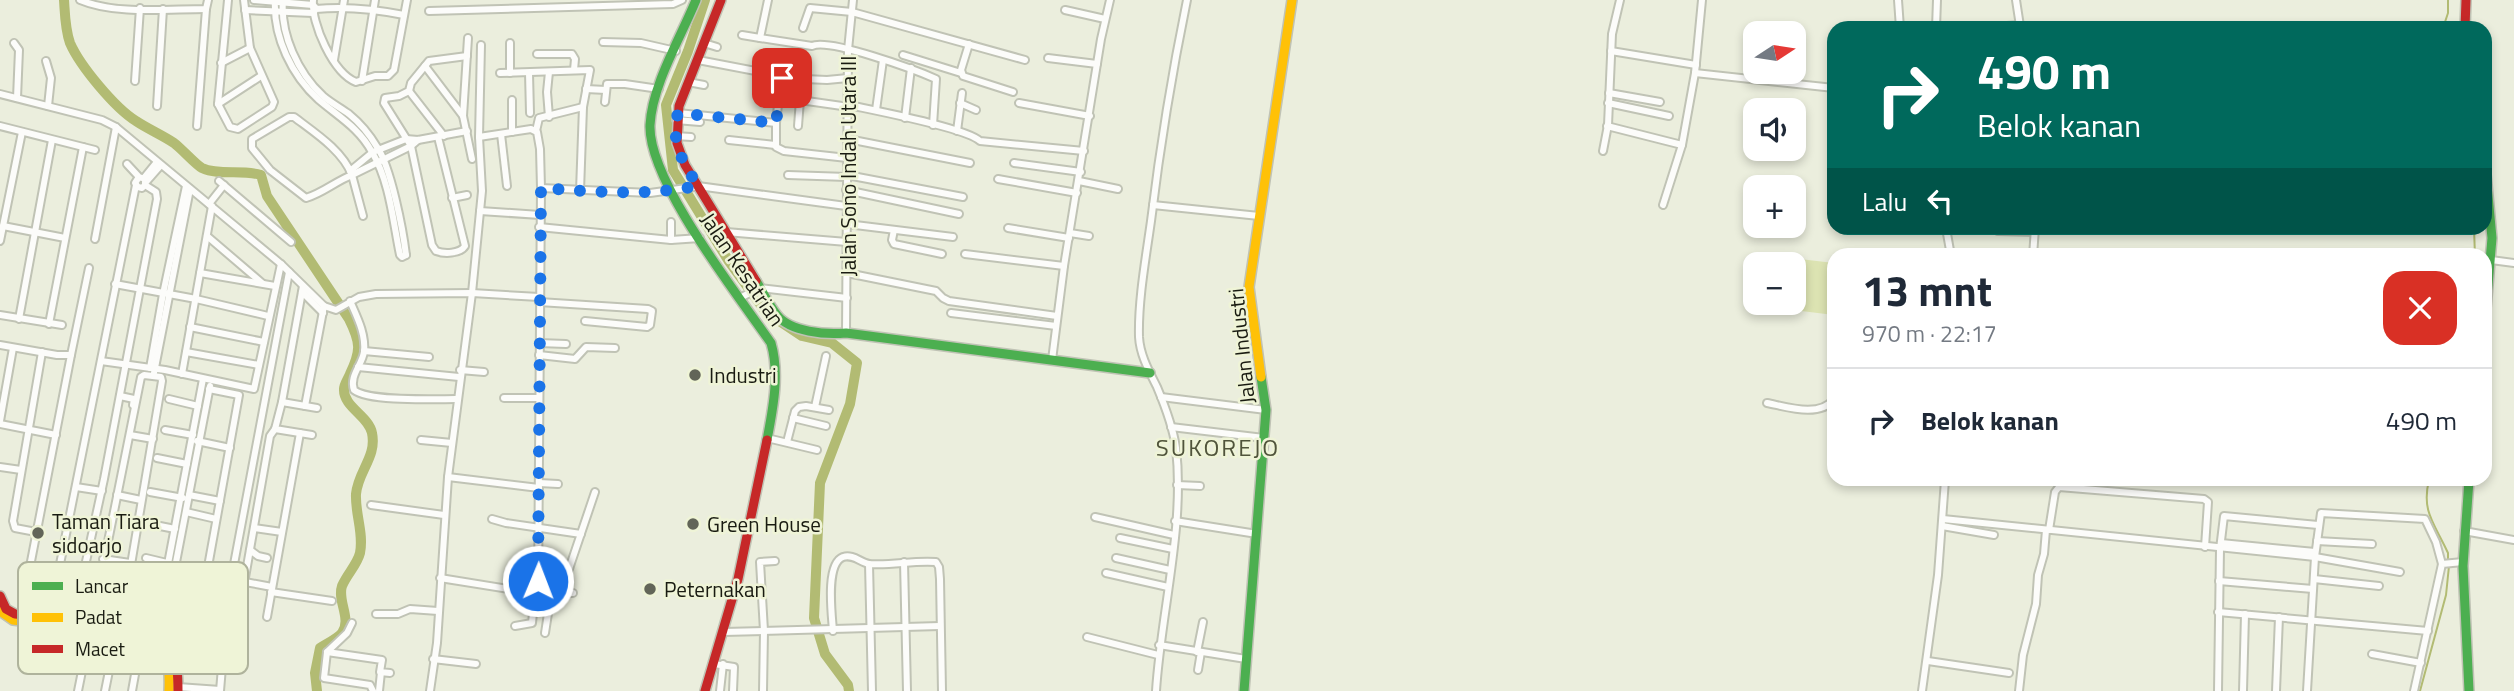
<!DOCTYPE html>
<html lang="id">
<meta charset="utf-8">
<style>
:root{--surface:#fff;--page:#f2f2f3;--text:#1f2937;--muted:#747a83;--line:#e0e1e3}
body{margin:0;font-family:"Titillium Web",sans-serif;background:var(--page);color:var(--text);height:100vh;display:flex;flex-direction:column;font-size:26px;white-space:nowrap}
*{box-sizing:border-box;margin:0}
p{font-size:23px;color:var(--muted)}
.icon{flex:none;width:38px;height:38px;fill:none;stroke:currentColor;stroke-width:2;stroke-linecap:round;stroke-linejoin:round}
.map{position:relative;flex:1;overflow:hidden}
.panel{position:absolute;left:1827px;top:248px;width:665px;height:238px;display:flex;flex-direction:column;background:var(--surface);border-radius:21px;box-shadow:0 4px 10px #0003}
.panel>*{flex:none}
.hud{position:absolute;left:1827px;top:21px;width:665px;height:214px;border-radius:21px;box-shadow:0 4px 10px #0003;background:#00695c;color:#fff;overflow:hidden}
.needle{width:46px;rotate:78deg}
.buttons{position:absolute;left:1743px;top:21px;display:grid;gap:14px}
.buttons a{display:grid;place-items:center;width:63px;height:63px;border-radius:14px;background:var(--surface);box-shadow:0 4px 10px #0003;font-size:35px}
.pin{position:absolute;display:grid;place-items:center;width:60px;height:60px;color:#fff;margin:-30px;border-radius:14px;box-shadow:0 4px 10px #0006}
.me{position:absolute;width:77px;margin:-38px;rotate:1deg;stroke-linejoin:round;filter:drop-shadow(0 0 5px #0008)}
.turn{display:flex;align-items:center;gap:24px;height:147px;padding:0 35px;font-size:32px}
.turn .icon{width:91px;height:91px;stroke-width:2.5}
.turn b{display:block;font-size:49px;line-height:60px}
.then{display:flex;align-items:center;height:66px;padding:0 35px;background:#0003;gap:14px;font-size:26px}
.round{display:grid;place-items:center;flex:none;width:74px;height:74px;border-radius:21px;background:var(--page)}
.overview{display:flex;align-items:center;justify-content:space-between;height:119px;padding:0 35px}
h1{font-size:42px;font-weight:700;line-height:52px}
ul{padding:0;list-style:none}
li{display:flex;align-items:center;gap:21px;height:105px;padding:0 35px;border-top:2px solid var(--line)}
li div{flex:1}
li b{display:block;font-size:26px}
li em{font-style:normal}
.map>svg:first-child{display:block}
</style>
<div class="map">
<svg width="2514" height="691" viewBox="0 0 2514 691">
<rect width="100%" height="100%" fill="#ebeedd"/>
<path fill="#dce3b2" d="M1791,258L1834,263V315L1785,309L1786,303H1794V264H1790Z"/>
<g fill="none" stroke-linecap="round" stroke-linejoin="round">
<g stroke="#b2bb73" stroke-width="2">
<path d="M2443,28L2448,13V0"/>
<path d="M2474,228L2475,256"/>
<path d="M2429,480C2421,512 2435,524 2448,553V560"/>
<path d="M2420,691L2446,595L2449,566"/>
</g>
<g stroke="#b2bb73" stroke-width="10">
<path d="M64,0C65,14 65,29 70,43C80,66 115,108 136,121C148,129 162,135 174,143C182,149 196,165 202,168C219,176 242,169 261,175L267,196L349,319C361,343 361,351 350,374C348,379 344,384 344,389C343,407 369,416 372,433C377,457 358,471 356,494C355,514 364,533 360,553C357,565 347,574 342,586C337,601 352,619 342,633C337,639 326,644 320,648L315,673L317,691"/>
<path d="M705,0L688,51L666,105L673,170L728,260L766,312L802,336L832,343L857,363L850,404L820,483L814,618L825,654L848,685L849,691"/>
</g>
<defs>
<g id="street">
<path d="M80,0C115,15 167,9 206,9L208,0"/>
<path d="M228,0L218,104L230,127L238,129L272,107L274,102L250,48L244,0"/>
<path d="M254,0L313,5L315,7"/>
<path d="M275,0C273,37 292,76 319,100C339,117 359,128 372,152C390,182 393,222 400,255L402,257L406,255"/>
<path d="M283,0C280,34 298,73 323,96C331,103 341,108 349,114C360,123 370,135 377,147C391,167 403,230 406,255"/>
<path d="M313,0C311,23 333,73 356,82L375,76H388L394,70L407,0"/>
<path d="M768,0L760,38L812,46C829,38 916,70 936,79L933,125"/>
<path d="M1898,0L1900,28"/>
<path d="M2016,0L2020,26"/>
<path d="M245,10L313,13L316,9C347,6 374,9 404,15"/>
<path d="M1065,10L1105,19"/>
<path d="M429,11L673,4L682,0"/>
<path d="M803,28L810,8L852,12L1025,60"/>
<path d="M1936,28L1937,0"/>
<path d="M1981,28L2020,25"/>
<path d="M742,35L760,38"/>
<path d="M468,38L463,116L472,159"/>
<path d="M603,42L641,43L676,51"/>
<path d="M14,43L19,50L17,98"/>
<path d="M510,43V73"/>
<path d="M704,43L717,47"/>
<path d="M969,44L961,70L963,76L1013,92"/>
<path d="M1611,51L1696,65"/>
<path d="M537,54H572L575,59L574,70"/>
<path d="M903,55L961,73"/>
<path d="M1048,58L1097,64"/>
<path d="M334,60L344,0"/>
<path d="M698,60L782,76"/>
<path d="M783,60L776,123V147L784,151L847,158"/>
<path d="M46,61L51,78L48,106"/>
<path d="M221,63L250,48"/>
<path d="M425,66L463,116"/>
<path d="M500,73L590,70L583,107L580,191"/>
<path d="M529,73L530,113"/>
<path d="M1695,73L1834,88"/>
<path d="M782,78L827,80L848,78"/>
<path d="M135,81L140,8"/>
<path d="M362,81L375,0"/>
<path d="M688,82L704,85"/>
<path d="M586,89L606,90"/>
<path d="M409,91L444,136"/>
<path d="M1609,93L1660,102"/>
<path d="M0,94L102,120L116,127L281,264L324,306L336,310L359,297L376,294L472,293L539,297"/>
<path d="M779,97L849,107"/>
<path d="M512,100V132"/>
<path d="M605,102L607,84H625L659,89"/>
<path d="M960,103L976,110"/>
<path d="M1019,103L1090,116"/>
<path d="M1608,103L1669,116"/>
<path d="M218,104L261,76"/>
<path d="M849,105C872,110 967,128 980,141L1084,151"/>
<path d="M157,106L163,9"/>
<path d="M876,110L883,60"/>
<path d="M678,113L776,123"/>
<path d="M549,117L547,92L549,72"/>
<path d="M905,118L911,68"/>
<path d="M676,120L700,122"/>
<path d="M0,126L95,150"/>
<path d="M197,126L206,9"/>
<path d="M798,126L800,100"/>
<path d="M1607,126L1682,145"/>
<path d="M536,131L539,118L583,107"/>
<path d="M957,131L962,93"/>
<path d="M501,134L507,186"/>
<path d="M675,136L691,137"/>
<path d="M438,137L465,246C460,254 444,254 436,251L432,245L411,146L384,103L385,98L399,96L409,91L411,83L429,61L467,56"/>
<path d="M479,137L531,129L537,132L540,149L541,188L538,593"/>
<path d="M848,139L970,163"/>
<path d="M729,140L775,145"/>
<path d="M1603,151L1608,125L1612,34L1620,0"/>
<path d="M1014,163L1081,172"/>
<path d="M127,164L139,177L145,179V185L142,188L138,187L135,183L139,177"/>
<path d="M350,171L373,152L406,139L418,140L467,131"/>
<path d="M788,175L847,177"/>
<path d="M847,175L963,197"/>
<path d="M144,178L157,162"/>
<path d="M998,179L1077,193"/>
<path d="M219,181L291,242"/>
<path d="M1079,181L1118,189"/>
<path d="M146,182L161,165"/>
<path d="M698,186L846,206"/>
<path d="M541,188L650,193L694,187"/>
<path d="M846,190L959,214"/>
<path d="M452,198L467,195"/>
<path d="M209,204L224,185"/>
<path d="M1153,205L1259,216"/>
<path d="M1663,205L1682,145L1695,73L1702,0"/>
<path d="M480,211L540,215"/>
<path d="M363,216L352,175C342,150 315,133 294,117H289L252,139V148L270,170L306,198C323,193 336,181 352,175L411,146L418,140"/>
<path d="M847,224L953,237"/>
<path d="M3,226L65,238"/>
<path d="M539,227L671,240L700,238"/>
<path d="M1008,228L1069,238"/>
<path d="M1946,228L1951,256"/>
<path d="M894,230L892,240L894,244L942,254"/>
<path d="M1998,231L2035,232"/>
<path d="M726,232L847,242"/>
<path d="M1070,233L1089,236"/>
<path d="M207,236L262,283"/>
<path d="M95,239L116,127"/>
<path d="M671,240V222"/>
<path d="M0,241L22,132"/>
<path d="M965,254L1064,266"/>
<path d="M1862,254V256"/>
<path d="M2033,256L2035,228"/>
<path d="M2491,260L2514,263"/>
<path d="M200,273L275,286"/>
<path d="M847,273L936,291L943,298L949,301L1057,316"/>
<path d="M115,284L196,299L268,316"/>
<path d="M303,286L282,402L275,429L312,435"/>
<path d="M759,288L847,298"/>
<path d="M302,292L323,313"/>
<path d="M740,298L757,289"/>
<path d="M350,301C357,317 366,334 364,352C362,365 349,376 354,390C369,402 435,399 456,399"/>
<path d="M539,302L648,309L652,311L650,325L647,327L585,321"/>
<path d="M951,313L1056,326"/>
<path d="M0,315L62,325"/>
<path d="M19,319L52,140"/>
<path d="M49,324L83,147"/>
<path d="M190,327L264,342"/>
<path d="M846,333L848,50L853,0"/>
<path d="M539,343L566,344"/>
<path d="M0,345L57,355H71L89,268"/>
<path d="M364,351L429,357"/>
<path d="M186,352L259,365"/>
<path d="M539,355L575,359L586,347L615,348"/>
<path d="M1052,360L1064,266L1101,39L1110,0"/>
<path d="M101,361L165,370L254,389L281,264"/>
<path d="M358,367L459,377"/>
<path d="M150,368L163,294L186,186"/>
<path d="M460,370L484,372"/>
<path d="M154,373L190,189"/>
<path d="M182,374L212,206"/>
<path d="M120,396L134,399L133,405"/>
<path d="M1161,397L1266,410"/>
<path d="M504,398H539"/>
<path d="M169,399L198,406"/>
<path d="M282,402L317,408"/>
<path d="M1767,403C1787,407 1820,418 1834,399"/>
<path d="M305,406L324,306"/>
<path d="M815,407L826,356"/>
<path d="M793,418L826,426"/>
<path d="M0,421L13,348"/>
<path d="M0,424L56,435"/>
<path d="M1171,427L1264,438"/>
<path d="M165,430L193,435"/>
<path d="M130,435L153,439"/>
<path d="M767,438L817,450"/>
<path d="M421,440L452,443"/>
<path d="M197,441L230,448"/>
<path d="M787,442L795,411L799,407L806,406L829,410"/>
<path d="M157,458L187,464"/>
<path d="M0,467L21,470"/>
<path d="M448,477L539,488"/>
<path d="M539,483L558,484"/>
<path d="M1177,485L1200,486"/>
<path d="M76,487L102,491"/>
<path d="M150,492L183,498"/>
<path d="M117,495L141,500"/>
<path d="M189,495L220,501"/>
<path d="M371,505L444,515"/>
<path d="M186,512L216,519"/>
<path d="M1095,517L1174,535"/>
<path d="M492,519L506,523L581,534"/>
<path d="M1943,519L2315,557L2400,572"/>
<path d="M1175,521L1257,534"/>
<path d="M155,525L175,529"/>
<path d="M1942,526L1994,535"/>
<path d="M254,528L282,532"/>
<path d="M2049,530L2055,492L2059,487L2204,499L2208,502L2205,547"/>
<path d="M2464,531L2514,540"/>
<path d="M36,532L15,528L13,521L42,352"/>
<path d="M1120,538L1173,549"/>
<path d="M2317,541L2372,544"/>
<path d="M2221,543L2315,552"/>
<path d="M250,550L258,556L267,558"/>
<path d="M146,558L171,564"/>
<path d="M1116,558L1170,570"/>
<path d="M103,559L130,563"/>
<path d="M904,562L907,691"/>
<path d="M869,564L872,691"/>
<path d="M538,569H569L595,492"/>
<path d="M1106,573L1168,587"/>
<path d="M440,578L527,592L573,593"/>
<path d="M2314,579L2379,586"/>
<path d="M2219,581L2313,589"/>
<path d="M27,582L71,355"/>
<path d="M245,582L272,587"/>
<path d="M271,592L332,601"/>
<path d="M96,595L124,600"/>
<path d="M2218,612L2428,631"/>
<path d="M166,613L196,616L200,611L239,395L209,389"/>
<path d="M376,614H398L410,609L438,611"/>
<path d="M267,617L300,433"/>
<path d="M49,619L136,185"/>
<path d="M73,621L104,479L157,199L156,192L145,185"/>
<path d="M515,626L532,623L535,593"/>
<path d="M149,627L160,606L203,379"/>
<path d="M156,631L167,609L210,386"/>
<path d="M833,631C832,615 825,564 843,557C853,554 860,562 869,564C891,566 914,560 936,562L939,567L940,579L942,691"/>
<path d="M724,632L940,626"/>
<path d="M545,633L551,594"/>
<path d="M224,637L237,623L270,436L275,429"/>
<path d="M1087,637L1158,655"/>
<path d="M1159,645L1246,659"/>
<path d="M327,652L347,633L352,623"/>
<path d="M1197,652L1203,622"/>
<path d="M86,654L109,662"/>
<path d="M2372,654L2421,663"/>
<path d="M433,659L476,664"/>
<path d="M1928,661L2009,673"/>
<path d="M714,664L734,667L733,691"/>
<path d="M1198,670L1201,652"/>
<path d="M178,687L220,690"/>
<path d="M78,691L141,377L144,375L161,377L162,381L121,624"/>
<path d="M105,691L113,651C118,645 133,646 139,652L132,691"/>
<path d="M220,691L228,596L289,272"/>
<path d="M373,691L370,685L324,678L327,652L382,660L380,672L390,673"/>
<path d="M379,691L381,672"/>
<path d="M430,691L437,643L448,477L472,293L482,191L479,137L481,45"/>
<path d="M720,691L723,664"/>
<path d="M763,691L764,631L760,562L775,561"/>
<path d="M1156,691C1161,612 1185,527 1176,448C1173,427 1165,406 1157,387C1149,371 1140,355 1139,337C1138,300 1146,257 1151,221C1160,147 1172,73 1187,0"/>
<path d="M1922,691L1938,575L1945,480"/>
<path d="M2019,691L2023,655L2036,604L2038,575L2044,554L2046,530"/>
<path d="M2218,691L2220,549L2224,516L2318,525"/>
<path d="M2243,691L2245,614"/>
<path d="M2276,691L2279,617"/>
<path d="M2307,691L2315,557L2321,513L2425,519L2436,542L2442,564"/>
<path d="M2414,691L2442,564L2463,562"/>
</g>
<g id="fast">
<path d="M696,0C681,37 652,85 650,125C648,181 738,295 771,343C780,374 773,408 767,440"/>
<path d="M2485,164L2492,238L2485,320"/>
<path d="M756,281C763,292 769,305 777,315C790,332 826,335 846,333L1150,373"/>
<path d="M2469,480L2463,566L2469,691"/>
<path d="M1244,691L1266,410L1261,377"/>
</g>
<g id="slow">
<path d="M1261,377L1249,287L1292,0"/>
<path d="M0,611L13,620L148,636C169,648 170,669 169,691"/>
</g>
<g id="jam">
<path d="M721,0L679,106L677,143L685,165L756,281"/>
<path d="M2465,28L2466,0"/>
<path d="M0,596L6,609L15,614L149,627C176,644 178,660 178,691"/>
<path d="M705,691L738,579L767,440"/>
</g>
</defs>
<use href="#street" stroke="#c0c3b5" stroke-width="10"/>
<use href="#fast" stroke="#c0c3b5" stroke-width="12"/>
<use href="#slow" stroke="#c0c3b5" stroke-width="12"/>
<use href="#jam" stroke="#c0c3b5" stroke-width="12"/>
<use href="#street" stroke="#fcfcfa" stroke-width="6"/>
<use href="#fast" stroke="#4caf50" stroke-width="9"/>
<use href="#slow" stroke="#ffc107" stroke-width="9"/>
<use href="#jam" stroke="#c62828" stroke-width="9"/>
</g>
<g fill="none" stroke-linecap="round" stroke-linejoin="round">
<path stroke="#1a73e8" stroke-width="12" stroke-dasharray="0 21.6" d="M538,581L541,188C595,192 645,196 698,186C683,162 670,143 678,113L776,123L782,78"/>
</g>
<g fill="#626558" stroke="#eff4d7" stroke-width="2.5">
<circle cx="695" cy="375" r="7"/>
<circle cx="693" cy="524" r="7"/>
<circle cx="38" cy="533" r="7"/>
<circle cx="650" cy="589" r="7"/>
</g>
<g text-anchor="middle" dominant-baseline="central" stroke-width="5" stroke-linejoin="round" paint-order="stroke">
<g font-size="21" fill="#191b11" stroke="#eff4d7">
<text transform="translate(848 166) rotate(-90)">Jalan Sono Indah Utara III</text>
<text transform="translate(743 269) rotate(56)">Jalan Kesatrian</text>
<text transform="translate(1241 346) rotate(-96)">Jalan Industri</text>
</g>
<g font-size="21" fill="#191b11" stroke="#eff4d7" text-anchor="start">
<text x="709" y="375">Industri</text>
<text x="52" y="521">Taman Tiara<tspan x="52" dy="24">sidoarjo</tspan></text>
<text x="707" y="524">Green House</text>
<text x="664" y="589">Peternakan</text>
</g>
<g font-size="24" letter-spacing="2" fill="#50543b" stroke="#eff4d7">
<text x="1218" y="447">SUKOREJO</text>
</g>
</g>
<rect x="18" y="562" width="230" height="112" rx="10" fill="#eff4d7" stroke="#afb39c" stroke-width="2"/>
<rect x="32" y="582" width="31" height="8" fill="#4caf50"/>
<rect x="32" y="613" width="31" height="9" fill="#ffc107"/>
<rect x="32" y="645" width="31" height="8" fill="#c62828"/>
<g font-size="19" fill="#191b11">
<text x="75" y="593">Lancar</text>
<text x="75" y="624">Padat</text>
<text x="75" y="656">Macet</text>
</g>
</svg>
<div class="buttons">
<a><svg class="needle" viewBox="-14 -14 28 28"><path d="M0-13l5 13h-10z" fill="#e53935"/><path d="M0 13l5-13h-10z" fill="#747a83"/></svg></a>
<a><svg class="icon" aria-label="sound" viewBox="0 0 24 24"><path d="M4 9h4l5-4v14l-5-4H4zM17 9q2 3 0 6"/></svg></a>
<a>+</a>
<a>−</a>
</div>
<div class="pin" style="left:782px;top:78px;background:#d93025"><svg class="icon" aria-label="arrive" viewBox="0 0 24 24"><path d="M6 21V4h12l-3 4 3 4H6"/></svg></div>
<svg class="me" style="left:538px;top:581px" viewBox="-20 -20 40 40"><circle r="17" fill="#1a73e8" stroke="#fff" stroke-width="3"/><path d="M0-11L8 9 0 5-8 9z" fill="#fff"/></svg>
<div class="hud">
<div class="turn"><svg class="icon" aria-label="right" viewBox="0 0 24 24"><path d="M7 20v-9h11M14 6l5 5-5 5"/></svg><div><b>490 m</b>Belok kanan</div></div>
<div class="then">Lalu<svg class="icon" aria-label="left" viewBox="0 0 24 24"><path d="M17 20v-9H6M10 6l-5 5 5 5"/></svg></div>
</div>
<section class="panel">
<div class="overview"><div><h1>13 mnt</h1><p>970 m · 22:17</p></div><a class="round" style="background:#d93025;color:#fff"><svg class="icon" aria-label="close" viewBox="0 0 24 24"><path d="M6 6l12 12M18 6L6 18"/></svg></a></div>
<ul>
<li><svg class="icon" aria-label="right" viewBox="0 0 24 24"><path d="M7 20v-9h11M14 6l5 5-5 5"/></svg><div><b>Belok kanan</b></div><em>490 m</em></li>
</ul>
</section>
</div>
